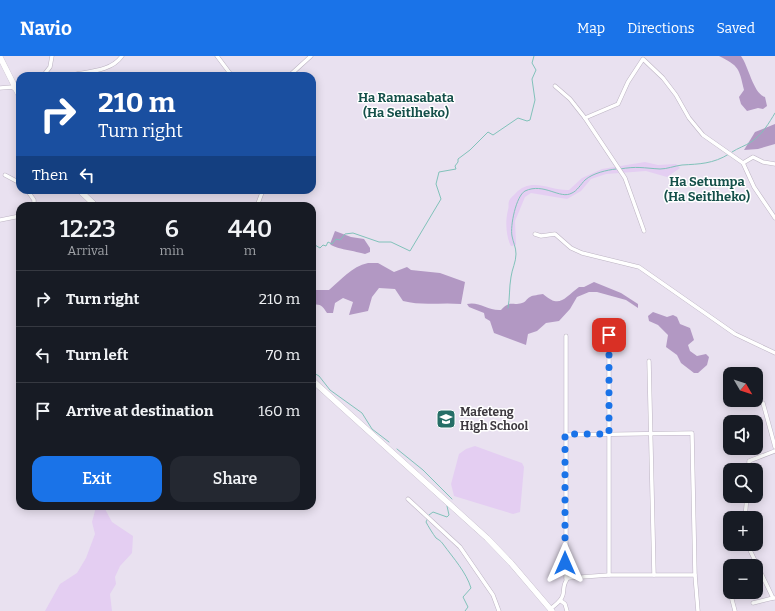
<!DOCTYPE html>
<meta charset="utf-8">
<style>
:root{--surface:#171b24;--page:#242831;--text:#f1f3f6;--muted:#9ea1a6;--line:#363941;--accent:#1a73e8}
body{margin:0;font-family:Bitter,serif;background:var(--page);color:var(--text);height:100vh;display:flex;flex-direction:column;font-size:15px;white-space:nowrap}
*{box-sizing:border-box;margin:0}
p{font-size:13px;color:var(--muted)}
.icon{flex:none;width:22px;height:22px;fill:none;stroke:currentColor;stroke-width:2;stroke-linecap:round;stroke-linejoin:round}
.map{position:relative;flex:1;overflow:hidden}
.details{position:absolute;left:16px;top:146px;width:300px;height:308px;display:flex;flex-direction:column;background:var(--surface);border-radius:12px;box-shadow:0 2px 10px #0003}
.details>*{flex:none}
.guide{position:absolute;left:16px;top:16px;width:300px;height:122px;border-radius:12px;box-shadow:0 2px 10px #0003;background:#1a4fa0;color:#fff;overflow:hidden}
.needle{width:26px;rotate:129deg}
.fabs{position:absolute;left:723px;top:311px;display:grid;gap:8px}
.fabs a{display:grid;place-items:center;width:40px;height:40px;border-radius:8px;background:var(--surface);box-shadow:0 2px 10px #0003;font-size:20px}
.pin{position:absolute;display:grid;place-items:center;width:34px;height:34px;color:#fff;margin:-17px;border-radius:8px;box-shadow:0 2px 6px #0006}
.me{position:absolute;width:44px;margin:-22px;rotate:0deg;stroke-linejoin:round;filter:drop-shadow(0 0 3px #0008)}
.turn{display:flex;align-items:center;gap:14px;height:84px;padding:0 16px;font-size:18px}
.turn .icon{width:52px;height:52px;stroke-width:2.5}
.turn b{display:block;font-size:28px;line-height:34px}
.then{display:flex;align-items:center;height:38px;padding:0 16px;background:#0003;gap:8px;font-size:15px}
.eta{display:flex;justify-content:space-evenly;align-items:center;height:68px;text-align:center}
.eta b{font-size:24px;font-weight:600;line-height:28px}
.action{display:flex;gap:8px;margin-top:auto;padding:8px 16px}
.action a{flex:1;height:46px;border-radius:12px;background:var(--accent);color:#fff;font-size:16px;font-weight:600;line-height:46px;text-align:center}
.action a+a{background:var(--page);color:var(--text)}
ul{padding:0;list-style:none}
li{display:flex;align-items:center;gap:12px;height:56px;padding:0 16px;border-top:1px solid var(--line)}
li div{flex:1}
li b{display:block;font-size:15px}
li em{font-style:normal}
header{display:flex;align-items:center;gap:24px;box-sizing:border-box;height:56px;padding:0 20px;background:var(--accent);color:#fff}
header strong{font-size:19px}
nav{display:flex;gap:22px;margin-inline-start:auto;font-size:14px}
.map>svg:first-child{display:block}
</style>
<header>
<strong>Navio</strong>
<nav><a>Map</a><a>Directions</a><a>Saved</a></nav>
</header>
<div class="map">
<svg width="775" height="555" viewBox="0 0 775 555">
<rect width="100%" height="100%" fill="#e9e1f0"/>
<g fill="#e4cef2">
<path d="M645,106L658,109L676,108L680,112L667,121L646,115L606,118L591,123L581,135L567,143L531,137L525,141L515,165L516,189L511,190C506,181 505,165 508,154C509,151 508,148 509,145C510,142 513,140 515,138C531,120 550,135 569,134L582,122L602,113Z"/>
<path d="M475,390L522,407L524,411L520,456L513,458L454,440L451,428L459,398L466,393Z"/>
<path d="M96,451L105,453L112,466L133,480L132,497L120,510L115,521L116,528L110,538L112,555H45L60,528L77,517L86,502L95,478L92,466Z"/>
</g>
<g fill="#b298c3">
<path d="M719,0H741C749,11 753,37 765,41L767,50L763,53L758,52L747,55L741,48L739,41L744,34C739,12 739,10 719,0Z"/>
<path d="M775,68V88L758,93L744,94L755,76Z"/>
<path d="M335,175L351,181L364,183L370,192V196L365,198C356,195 335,193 330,188Z"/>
<path d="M368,207H378L394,216L407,211L411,214L440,217L465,226L461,248C442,246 422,250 403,245L395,233L379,232L372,241L368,255L349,259L353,246L343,242L335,247L333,257H327C323,250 320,247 312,249V234H329C342,223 351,211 368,207Z"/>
<path d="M594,226L621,237L638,248V252L626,244L597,236H589L577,241L570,253L559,265L546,267L537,275L528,278L526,289L494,277L490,265L485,262L484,257L469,251L467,248C479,245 488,255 501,254C510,244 512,250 522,247C526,246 526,243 530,241C533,239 539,239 543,238C560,253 564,242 579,231H584Z"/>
<path d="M653,256L667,261L673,259L677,261L680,268L690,272L694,284L688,289L690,295L697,300L706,298L709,301L707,309L698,317H694L681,307L677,299L666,291L668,279L658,269L649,265L648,260Z"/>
</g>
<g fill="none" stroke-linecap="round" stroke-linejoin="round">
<g stroke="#81c2ba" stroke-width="1">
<path d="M732,96C738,92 745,90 751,86C762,79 769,67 775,57"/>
<path d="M620,113C637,110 643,112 660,113C667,113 674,110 682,109C699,108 713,108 729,98"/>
<path d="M312,194L315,189L320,192L323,189L326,190L328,186L332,188L336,183L340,184L345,178L353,177L379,186H391L410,195L441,143L436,128L439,116L456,113L455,110L458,106V103L470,94L488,76L493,79L518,62L527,65L530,64L535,44L532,23L536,14L532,7L534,0"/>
<path d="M508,252C510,242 509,232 511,221C512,213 516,206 516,198C516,191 513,186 512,180C510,170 516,140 525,135C544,126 560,144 572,137C577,135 581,128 585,124C593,117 607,114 616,113"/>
<path d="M312,316L319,320L330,334L362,357L372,373L389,386"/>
<path d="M397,393L423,414L452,443"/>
<path d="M429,459L433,456L447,461L449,459L447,450"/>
<path d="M428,462L426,466C428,470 433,478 436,482C439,484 441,485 443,488C454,503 466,516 471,532L463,541L468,551L465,555"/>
</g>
<defs>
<g id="street">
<path d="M217,0L232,20"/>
<path d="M43,20L50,11L52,0"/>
<path d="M67,20C85,15 110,17 122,0"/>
<path d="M289,20L311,0"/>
<path d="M555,30L570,43L585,62L625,122L644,175"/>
<path d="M0,32L12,31L16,34L20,32"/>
<path d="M585,62L618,48L628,26L643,3L663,22L676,39L689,62L703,79L743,107L754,131L775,162"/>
<path d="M743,107L753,101L763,106L775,108"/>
<path d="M5,119L20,127"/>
<path d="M27,134L34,144V150"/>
<path d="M84,139L89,134"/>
<path d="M257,150L263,134"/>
<path d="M0,164L20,160"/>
<path d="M535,178L541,180L555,178L571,192L582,197L639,211L735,278L775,297"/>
<path d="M566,280V523"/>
<path d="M649,305L654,519"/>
<path d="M763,347L775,391"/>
<path d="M565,379L692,377L695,519"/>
<path d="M749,414V405L775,395"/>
<path d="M408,443L460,491L493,539L499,555"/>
<path d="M745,462L747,440"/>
<path d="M747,488L773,542H775"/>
<path d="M609,519V279"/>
<path d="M730,536L735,555"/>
<path d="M561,545L565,548L567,555"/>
<path d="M753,547L773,542"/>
<path d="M550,553C572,538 558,534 568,522L609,519H695L698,555"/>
</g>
<g id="primary">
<path d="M0,1L20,41"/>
<path d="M79,134L96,150"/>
<path d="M312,324L487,482L511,507L552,555"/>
</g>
</defs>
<use href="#street" stroke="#bdb4c3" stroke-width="4.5"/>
<use href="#primary" stroke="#bdb4c3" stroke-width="6"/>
<use href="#street" stroke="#fff" stroke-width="3.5"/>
<use href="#primary" stroke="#fff" stroke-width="5.5"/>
</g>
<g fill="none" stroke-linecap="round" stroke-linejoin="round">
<path stroke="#1a73e8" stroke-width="7" stroke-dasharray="0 12.6" d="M565,507V378H609V279"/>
</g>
<defs>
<symbol id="school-square" viewBox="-11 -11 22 22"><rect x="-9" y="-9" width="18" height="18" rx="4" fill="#266e67" stroke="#fff"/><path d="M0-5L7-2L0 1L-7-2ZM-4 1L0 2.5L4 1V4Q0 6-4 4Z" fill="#fff"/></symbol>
</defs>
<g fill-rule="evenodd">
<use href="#school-square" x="435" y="352" width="22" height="22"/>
</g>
<g text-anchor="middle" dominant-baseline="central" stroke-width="3" stroke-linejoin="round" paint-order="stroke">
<g font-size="12" font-weight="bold" fill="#3e3a40" stroke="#fff" text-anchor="start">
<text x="460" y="356">Mafeteng<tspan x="460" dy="14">High School</tspan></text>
</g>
<g font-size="13" font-weight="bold" fill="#15504a" stroke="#fff">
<text x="406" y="41">Ha Ramasabata<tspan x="406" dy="15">(Ha Seitlheko)</tspan></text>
<text x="707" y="125">Ha Setumpa<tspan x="707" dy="15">(Ha Seitlheko)</tspan></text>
</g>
</g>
</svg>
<div class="fabs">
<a><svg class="needle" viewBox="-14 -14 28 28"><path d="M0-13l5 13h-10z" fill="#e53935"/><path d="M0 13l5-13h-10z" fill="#9ea1a6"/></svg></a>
<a><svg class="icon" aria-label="sound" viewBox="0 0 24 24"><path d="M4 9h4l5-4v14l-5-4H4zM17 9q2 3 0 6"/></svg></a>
<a><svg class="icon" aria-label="search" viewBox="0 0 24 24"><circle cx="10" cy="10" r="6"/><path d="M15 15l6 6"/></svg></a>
<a>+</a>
<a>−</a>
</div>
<div class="pin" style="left:609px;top:279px;background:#d93025"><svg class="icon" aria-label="arrive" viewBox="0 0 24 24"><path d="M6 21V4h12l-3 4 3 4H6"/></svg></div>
<svg class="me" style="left:565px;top:507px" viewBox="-20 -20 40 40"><path d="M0-17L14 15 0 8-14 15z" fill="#1a73e8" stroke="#fff" stroke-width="4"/></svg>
<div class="guide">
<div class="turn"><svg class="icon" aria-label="right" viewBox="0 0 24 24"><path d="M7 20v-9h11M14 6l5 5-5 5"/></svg><div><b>210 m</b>Turn right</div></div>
<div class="then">Then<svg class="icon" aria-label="left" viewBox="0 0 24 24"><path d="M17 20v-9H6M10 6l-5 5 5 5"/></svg></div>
</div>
<section class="details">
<div class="eta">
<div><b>12:23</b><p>Arrival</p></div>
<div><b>6</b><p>min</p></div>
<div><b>440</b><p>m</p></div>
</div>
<ul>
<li><svg class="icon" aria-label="right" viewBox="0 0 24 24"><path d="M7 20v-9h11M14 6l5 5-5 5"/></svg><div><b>Turn right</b></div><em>210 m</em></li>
<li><svg class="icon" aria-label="left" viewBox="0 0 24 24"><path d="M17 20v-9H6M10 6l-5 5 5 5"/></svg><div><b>Turn left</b></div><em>70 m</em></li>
<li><svg class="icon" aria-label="arrive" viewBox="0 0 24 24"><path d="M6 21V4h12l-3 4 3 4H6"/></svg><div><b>Arrive at destination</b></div><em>160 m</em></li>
</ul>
<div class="action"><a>Exit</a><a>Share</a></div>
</section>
</div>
